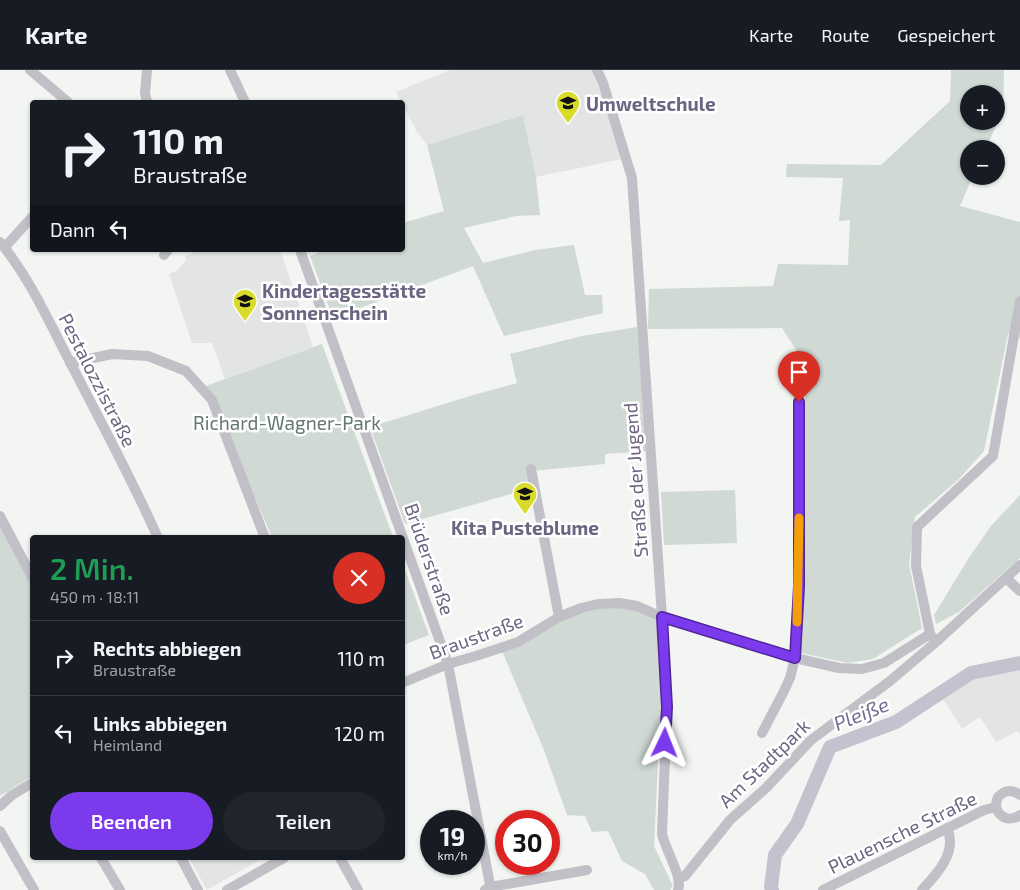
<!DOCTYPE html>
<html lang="de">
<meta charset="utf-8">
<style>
:root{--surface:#171b24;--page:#20242c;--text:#f1f3f6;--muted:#9ea1a6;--line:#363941;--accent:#7c3aed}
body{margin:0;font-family:"Exo 2",sans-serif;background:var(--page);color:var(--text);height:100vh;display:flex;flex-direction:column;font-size:19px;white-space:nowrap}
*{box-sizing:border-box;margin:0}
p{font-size:16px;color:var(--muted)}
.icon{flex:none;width:28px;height:28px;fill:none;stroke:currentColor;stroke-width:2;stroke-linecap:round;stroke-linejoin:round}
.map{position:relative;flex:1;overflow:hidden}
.sheet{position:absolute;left:30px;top:465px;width:375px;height:325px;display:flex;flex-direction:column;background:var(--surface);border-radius:5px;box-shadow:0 1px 4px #0004}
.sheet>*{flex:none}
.hud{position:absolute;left:30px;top:30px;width:375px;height:152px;border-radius:5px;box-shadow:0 1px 4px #0004;background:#171b24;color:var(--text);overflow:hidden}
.tools{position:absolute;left:960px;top:15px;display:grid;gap:10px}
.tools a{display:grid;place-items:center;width:45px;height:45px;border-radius:50%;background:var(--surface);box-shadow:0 1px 4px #0004;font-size:25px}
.speed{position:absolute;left:420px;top:740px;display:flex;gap:10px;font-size:25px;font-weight:700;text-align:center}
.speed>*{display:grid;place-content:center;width:65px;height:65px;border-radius:50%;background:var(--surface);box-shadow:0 1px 4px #0004;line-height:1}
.speed small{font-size:12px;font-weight:400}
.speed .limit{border:8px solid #d22;background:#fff;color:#111}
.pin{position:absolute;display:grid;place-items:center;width:42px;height:42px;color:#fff;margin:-51px -21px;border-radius:50% 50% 50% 0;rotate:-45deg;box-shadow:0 0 5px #0007}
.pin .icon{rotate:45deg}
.me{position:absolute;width:55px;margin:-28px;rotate:2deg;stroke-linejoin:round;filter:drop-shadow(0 0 4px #0008)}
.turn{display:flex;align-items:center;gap:18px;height:105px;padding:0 20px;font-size:22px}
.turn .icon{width:65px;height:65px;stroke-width:2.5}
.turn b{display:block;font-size:35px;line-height:42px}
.then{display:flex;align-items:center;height:48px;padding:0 20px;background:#0003;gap:10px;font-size:19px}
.round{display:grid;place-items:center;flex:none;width:52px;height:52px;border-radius:26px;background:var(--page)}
.overview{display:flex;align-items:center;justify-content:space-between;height:85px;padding:0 20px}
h1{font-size:30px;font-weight:600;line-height:38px;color:#1e9e55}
.button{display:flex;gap:10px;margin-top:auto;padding:10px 20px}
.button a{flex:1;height:58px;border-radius:30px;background:var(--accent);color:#fff;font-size:20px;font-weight:600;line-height:58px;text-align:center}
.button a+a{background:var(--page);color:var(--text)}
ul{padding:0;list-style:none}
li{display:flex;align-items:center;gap:15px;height:75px;padding:0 20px;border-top:1px solid var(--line)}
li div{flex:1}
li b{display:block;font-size:19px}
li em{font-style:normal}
header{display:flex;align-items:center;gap:30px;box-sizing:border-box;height:70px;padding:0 25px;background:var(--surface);border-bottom:1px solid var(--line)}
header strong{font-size:24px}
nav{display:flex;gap:28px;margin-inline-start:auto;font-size:18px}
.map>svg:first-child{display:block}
</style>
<header>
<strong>Karte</strong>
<nav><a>Karte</a><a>Route</a><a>Gespeichert</a></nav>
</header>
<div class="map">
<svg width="1020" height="820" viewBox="0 0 1020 820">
<rect width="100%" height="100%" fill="#f2f5f1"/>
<g fill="#e3e5e4">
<path d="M450,0H593L622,89L536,107L523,45L427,75L417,62L396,22Z"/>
<path d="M190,180H280L313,277L225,309L212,273H192L169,204L178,200L186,190L185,186L192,184Z"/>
<path d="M1014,600H1020V665L1018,661L996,672L980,647L962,659L941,626L973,607Z"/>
<path d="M189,788H263L207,820Z"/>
</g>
<g fill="#d0d9d4" fill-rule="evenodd">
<path d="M951,0H1004L1003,39L986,79H969V106H973L960,136L1020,152V268L1008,264L984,381L959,409L915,447L909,494L922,558L873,589L848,593L801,583L805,320L802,289L782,258L648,259L649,219L773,216L778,194L848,195L850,150L839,151L843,108L786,107L787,94L881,95L950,31ZM969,24H996V51H969Z"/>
<path d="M523,45L536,107L540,145L516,146L464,158L483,193L535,180L574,175L585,225H602L603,243L504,266L473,196L333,248L310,186L325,180H402L403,153L444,141L427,75Z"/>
<path d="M637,257L647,381L605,384V394L532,401L529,419L405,454L370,357L470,326L517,313L510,284L582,266Z"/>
<path d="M322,274L393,467H272L206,316Z"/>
<path d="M735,420L737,473L664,475L661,422Z"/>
<path d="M1020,425V488L959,542L936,554L934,545L970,486L991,456Z"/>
<path d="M0,452L32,516V706L0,726Z"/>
<path d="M402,492L429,565L403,575H402Z"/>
<path d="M619,533L662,547L665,606L661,631L654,776L673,816L670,820H654L645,804L622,791L608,761L592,762L585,746L567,745L544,680L502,581L559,547Z"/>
</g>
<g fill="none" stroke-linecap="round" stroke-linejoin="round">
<path stroke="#c3c3cf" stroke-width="14" d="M772,820L771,817L775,785L797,754L830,677L896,652L971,603L1020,593"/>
<g stroke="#c2c0c7" stroke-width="10">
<path d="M30,0L68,32"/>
<path d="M147,0L145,23L147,32"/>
<path d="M230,0L245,32"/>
<path d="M597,0L603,13L632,108L662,547L667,637L662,764C665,779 683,807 678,820"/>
<path d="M0,172C29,207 48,250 69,290C99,349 131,407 158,468"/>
<path d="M5,177L32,147"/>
<path d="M300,180L448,594L491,820"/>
<path d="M164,185L168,180"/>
<path d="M70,293L112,284L148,286L186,301L212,330L265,468"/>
<path d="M531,399L559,547"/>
<path d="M0,446L32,507"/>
<path d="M1006,508L1020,521"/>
<path d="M934,569L930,564L916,496L917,457L993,386L1020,231"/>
<path d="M402,613L448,594L476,586L518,572L559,547L581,538L598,534L619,533L637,536L662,547L795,588L839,598L862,599L884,593L930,564"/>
<path d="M762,663L783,623L790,608L795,588L799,516V332"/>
<path d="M1020,725C1012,719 1005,720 998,727C991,742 1006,755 1020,745"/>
<path d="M0,736L12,725L32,713"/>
<path d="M0,761L34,820"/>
<path d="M101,788L120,820"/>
<path d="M181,788L198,820"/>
<path d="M340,788L358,820"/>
<path d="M679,808L685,806L730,750L766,718L811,670L890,611L936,572L1020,495"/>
<path d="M227,820L284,788"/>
<path d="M485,820L490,817L587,800"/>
<path d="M823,820L984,740L996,737"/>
<path d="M922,820C937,804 958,782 947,758"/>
</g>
</g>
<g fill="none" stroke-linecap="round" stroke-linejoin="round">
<defs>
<path id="route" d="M665,673L667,637L662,547L795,588L799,516V332"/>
</defs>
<use href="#route" stroke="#51269a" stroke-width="12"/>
<use href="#route" stroke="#7c3aed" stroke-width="9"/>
<path stroke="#f59e0b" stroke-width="9" d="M797,552L799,448"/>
</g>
<defs>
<symbol id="school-pin" viewBox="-11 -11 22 30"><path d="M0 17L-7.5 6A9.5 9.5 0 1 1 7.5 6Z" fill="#d8da2c" stroke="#fff"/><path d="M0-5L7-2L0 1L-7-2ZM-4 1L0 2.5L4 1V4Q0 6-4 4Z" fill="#111"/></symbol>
</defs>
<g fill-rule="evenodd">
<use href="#school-pin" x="554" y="19" width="28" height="38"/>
<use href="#school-pin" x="231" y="217" width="28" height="38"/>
<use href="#school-pin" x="511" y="410" width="28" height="38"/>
</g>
<g text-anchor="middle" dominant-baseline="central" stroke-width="5" stroke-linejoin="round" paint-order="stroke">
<g font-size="19" font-weight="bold" fill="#6b6581" stroke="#fff" text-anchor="start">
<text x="586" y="33">Umweltschule</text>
<text x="262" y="220">Kindertagesstätte<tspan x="262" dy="22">Sonnenschein</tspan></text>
<text x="525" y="457" text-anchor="middle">Kita Pusteblume</text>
</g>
<g font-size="19" fill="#6b6581" stroke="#fff">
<text transform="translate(98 310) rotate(63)">Pestalozzistraße</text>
<text transform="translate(635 410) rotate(-94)">Straße der Jugend</text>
<text transform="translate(430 489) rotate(71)">Brüderstraße</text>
<text transform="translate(476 566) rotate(-20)">Braustraße</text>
<text transform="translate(764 693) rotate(-44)">Am Stadtpark</text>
<text transform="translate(902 762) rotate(-26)">Plauensche Straße</text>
</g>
<g font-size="19" fill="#63786f" stroke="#fff">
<text x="287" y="352">Richard-Wagner-Park</text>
</g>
<g font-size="20" font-style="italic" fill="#717092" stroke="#fff">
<text transform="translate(861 643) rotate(-22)">Pleiße</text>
</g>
</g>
</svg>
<div class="tools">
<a>+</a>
<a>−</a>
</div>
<div class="speed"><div>19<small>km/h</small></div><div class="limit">30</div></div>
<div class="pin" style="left:799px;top:332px;background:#d93025"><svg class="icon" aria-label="arrive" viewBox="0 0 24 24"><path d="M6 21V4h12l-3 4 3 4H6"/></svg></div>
<svg class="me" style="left:665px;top:673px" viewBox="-20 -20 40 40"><path d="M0-17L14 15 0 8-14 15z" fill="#7c3aed" stroke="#fff" stroke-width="4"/></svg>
<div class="hud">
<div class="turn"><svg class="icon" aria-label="right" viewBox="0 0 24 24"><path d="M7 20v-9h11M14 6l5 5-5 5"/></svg><div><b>110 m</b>Braustraße</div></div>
<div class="then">Dann<svg class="icon" aria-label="left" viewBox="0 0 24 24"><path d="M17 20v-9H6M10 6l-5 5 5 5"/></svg></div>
</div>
<section class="sheet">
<div class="overview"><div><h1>2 Min.</h1><p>450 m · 18:11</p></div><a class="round" style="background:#d93025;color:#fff"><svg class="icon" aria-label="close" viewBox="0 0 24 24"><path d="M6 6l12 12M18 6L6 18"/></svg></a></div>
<ul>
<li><svg class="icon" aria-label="right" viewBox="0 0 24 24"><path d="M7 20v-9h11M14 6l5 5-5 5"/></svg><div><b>Rechts abbiegen</b><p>Braustraße</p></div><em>110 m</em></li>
<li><svg class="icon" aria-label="left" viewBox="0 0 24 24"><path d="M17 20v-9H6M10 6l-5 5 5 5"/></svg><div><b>Links abbiegen</b><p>Heimland</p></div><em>120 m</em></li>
</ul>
<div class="button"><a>Beenden</a><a>Teilen</a></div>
</section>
</div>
